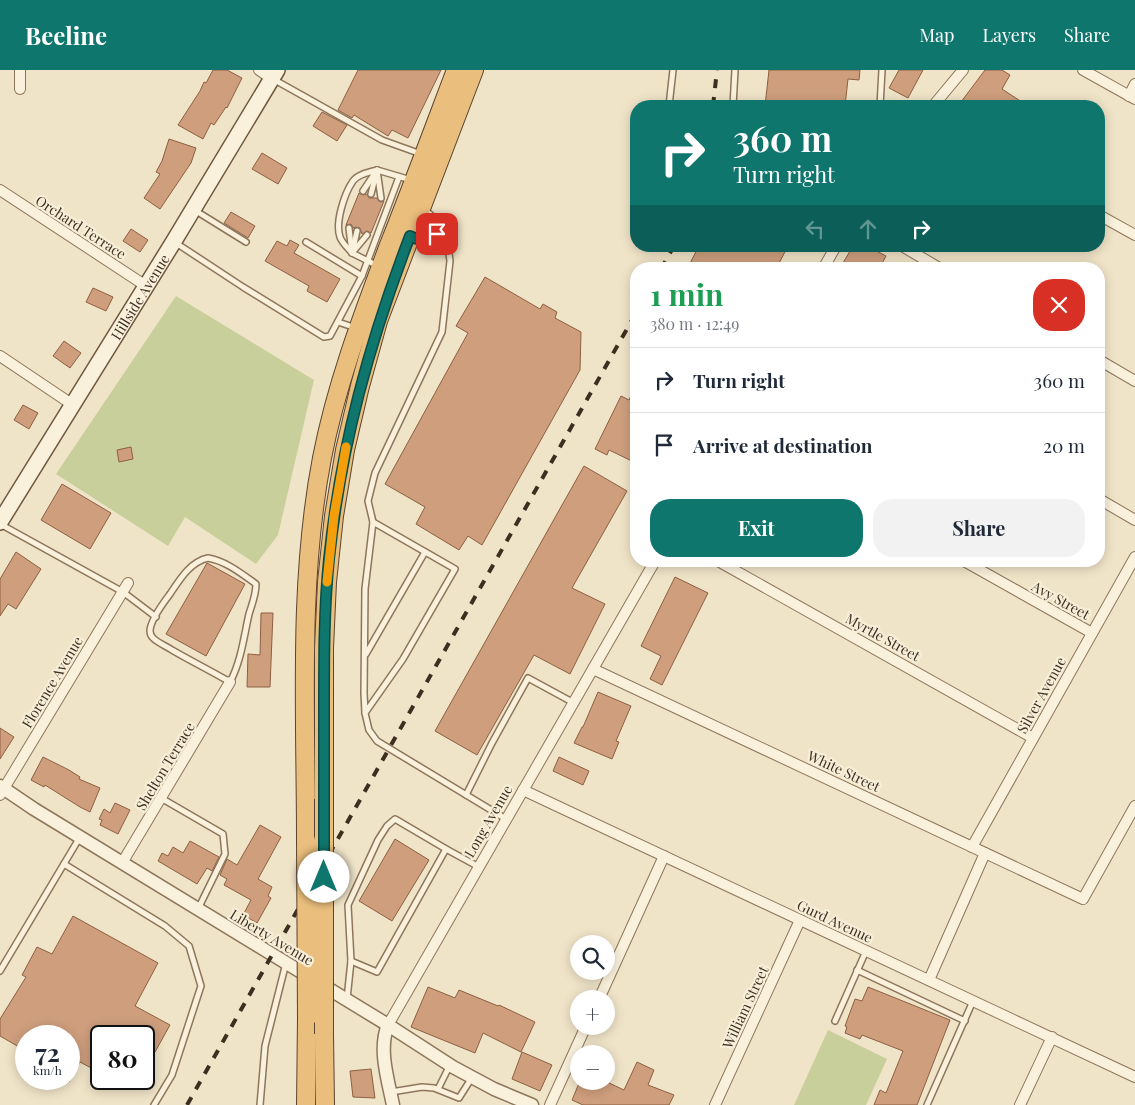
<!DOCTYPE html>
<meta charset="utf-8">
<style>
:root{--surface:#fff;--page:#f2f2f3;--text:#1f2937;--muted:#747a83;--line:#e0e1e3;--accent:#0f766e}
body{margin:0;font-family:"Playfair Display",serif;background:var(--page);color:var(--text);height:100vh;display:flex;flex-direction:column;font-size:19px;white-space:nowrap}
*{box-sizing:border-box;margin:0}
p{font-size:16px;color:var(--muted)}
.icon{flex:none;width:28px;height:28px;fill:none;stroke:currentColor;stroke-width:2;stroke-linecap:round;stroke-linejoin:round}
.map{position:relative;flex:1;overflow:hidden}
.side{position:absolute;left:630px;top:192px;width:475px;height:305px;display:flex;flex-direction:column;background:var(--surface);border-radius:20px;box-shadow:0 2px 12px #0003}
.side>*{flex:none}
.guide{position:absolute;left:630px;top:30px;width:475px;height:152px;border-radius:20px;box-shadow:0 2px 12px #0003;background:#0f766e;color:#fff;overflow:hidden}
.fabs{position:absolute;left:570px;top:865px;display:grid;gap:10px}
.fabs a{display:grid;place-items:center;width:45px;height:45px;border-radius:50%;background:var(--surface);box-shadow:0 2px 12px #0003;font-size:25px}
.speed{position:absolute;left:15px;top:955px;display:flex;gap:10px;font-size:25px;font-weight:700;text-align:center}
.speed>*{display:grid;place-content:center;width:65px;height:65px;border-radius:50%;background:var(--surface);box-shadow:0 2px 12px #0003;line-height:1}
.speed small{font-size:12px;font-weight:400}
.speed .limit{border:2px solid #111;border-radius:8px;background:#fff;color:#111}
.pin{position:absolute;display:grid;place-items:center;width:42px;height:42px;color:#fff;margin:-21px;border-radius:10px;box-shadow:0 2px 8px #0006}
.me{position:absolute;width:55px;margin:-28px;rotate:0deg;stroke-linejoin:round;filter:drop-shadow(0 0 4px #0008)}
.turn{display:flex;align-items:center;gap:18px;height:105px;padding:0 20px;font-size:22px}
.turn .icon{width:65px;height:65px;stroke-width:2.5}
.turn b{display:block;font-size:35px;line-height:42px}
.lanes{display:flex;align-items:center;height:48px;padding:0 20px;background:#0003;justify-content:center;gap:25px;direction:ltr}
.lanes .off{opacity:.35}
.round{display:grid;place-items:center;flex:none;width:52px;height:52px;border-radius:20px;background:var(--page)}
.head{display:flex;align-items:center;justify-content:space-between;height:85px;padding:0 20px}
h1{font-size:30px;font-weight:700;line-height:38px;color:#1e9e55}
.button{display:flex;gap:10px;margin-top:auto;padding:10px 20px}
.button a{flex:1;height:58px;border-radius:20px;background:var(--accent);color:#fff;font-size:20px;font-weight:700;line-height:58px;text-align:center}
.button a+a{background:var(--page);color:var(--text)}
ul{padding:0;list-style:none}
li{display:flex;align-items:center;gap:15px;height:65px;padding:0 20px;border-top:1px solid var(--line)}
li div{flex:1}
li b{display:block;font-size:19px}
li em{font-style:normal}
header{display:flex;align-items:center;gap:30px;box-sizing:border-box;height:70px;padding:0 25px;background:var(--accent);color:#fff}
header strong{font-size:24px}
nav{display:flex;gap:28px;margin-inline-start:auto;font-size:18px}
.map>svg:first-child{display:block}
</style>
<header>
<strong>Beeline</strong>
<nav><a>Map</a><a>Layers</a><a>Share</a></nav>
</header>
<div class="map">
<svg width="1135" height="1035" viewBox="0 0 1135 1035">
<rect width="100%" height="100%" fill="#f0e4c8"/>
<g fill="#c9cf9b">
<path d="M176,226L314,310L278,465L256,494L185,447L168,476L56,404Z"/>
<path d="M828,960L887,989L866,1035H794Z"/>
</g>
<g fill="#cf9f7d" stroke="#8d5f41">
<path d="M213,0H227L242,8L227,38L226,37L214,55L211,53L203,69L178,55L200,21L204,12L206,13Z"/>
<path d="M358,0H441L408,68L392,60L388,66L354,45L352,48L338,40Z"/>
<path d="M769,0H860L859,10L848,9L845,36H765Z"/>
<path d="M899,0H923L908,28L889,18Z"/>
<path d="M985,0H1002L1010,5L1002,19L1028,36H958Z"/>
<path d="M322,42L347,55L337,71L313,56Z"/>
<path d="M169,69L196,78L191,93L160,139L144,128L160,104L156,102L162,91Z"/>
<path d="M262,83L287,98L278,114L252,99Z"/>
<path d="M359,123L363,125L367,124L369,128H377L380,132L384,131L371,163L367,161L362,164L360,158L356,157L353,158L351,154L346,155Z"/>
<path d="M231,142L255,156L248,168L224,153Z"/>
<path d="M131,159L148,170L140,182L123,171Z"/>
<path d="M290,170L299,175L294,183L340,209L327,232L307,221L309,216L265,191L277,171L287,176Z"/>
<path d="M699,176H788L776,199H740L730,193L727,199H687Z"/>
<path d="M853,176H867L886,186L879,199H854L843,193Z"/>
<path d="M485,207L540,239L543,234L557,242L555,248L581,262L580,300L482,475L468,466L459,480L416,454L425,437L385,414L468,263L456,256Z"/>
<path d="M93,218L113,227L106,241L86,232Z"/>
<path d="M64,271L81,283L70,298L53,286Z"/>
<path d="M636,314V393L609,380L607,385L595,379L621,326L629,330Z"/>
<path d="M23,335L38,343L29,359L14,350Z"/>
<path d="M131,377L133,389L119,392L117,380Z"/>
<path d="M584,396L627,421L572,518L605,534L570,604L534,585L477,685L435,661Z"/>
<path d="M62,414L111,443L90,479L41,450Z"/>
<path d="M16,482L41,499L16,539L8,534L0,546V509Z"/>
<path d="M207,493L245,514L206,586L166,564Z"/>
<path d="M675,507L708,523L662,615L650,609L661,586L641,576Z"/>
<path d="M261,543H273L270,617H247L248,584L260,585Z"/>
<path d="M598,622L631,636L616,671L619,672L612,689L574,673L582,657H583Z"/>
<path d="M0,658L14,667L0,689Z"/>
<path d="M43,687L69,700L80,707L79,709L100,718L90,742L80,737L45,715L44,717L31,710Z"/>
<path d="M559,687L589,701L583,715L553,701Z"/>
<path d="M115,733L130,740L118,764L100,755L102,750L99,749L104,739L110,743Z"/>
<path d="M260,755L281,767L258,809L272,817L268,826L271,828L257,853L243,845L251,830L224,815L227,809L220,805L227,789L237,795Z"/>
<path d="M395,769L429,790L392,851L359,831Z"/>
<path d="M190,771L219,787L212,801L207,798L197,814L158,791L162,783L168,786L173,777L183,783Z"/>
<path d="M73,846L158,893L135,936L170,955L155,982L144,976V966H126L111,958L107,966H101V989L95,1000L80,992L69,1012V966H26V981L0,966V949L26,907L22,905L37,877L52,884Z"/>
<path d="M428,917L455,928L459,920L498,936L499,935L535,952L521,982L483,963L475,983L411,957Z"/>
<path d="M868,917L950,950L917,1035H874L880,1020L886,1023L903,981L862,965L860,969L845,963L847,957L845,956L855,929L862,931Z"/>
<path d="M522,982L552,995L540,1021L512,1009Z"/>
<path d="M637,992L654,1000L648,1015L674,1025L669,1035H583L572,1030L580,1011H594L605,1016L607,1012L624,1020Z"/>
<path d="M371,999L375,1028L353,1027L350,1001Z"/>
</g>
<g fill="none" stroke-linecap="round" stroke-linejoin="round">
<defs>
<g id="service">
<path d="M273,9L382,70L421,84"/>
<path d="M669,36L673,0"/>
<path d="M733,36L735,0"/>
<path d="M880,36L882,0"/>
<path d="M363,121L377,100L411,110"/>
<path d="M371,124L377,100L381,128"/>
<path d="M196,141L246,172"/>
<path d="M349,158L352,183L378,196"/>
<path d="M357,161L352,183L367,165"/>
<path d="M413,167C423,172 428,169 437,164"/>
<path d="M306,172L362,206"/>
<path d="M176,173L243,217L324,267L330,266L362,206L399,107"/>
<path d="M352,183C348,178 342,173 340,167C335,153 344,124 353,111C358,104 370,102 377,100"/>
<path d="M338,252L356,258"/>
<path d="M373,452L368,431L375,403L442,262L450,191L448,176L437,164V157L432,146L424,139"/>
<path d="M0,454L123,522L156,547"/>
<path d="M208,488C226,491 242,504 256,514C256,525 252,534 249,544C244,566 241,592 230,612C211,601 191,591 172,580C166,576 158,573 153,568C151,566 150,563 150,561C150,550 164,532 170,524C180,509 190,492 208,488Z"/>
<path d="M366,584L425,482"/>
<path d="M365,643L403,589L455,499L373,452L365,519L364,623L365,643L369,660L377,671L506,749"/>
<path d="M466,725L492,673L528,608L574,633"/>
<path d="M161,728L223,764L225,784L198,839"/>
<path d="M64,794L165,856L189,876L201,916L172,1005L154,1035"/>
<path d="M351,891L377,902L446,779L479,797"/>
<path d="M857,900L965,951"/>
<path d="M0,901L80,767"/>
<path d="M347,929L351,891L348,835L378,770L387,756L395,749L446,779"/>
<path d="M835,951L866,881"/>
<path d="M438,1019L450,995"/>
<path d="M391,1022L422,1017L434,1018L459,1028L471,1009"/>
<path d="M260,1035L265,976L286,893"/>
<path d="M927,1035L973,931"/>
</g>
<g id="minor">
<path d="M259,0L272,9"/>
<path d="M1083,0L1135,29"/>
<path d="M20,19V0"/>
<path d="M1129,26L1135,14"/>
<path d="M933,36L963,0"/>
<path d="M0,120L146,216"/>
<path d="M1099,145L1135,165"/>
<path d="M902,176L941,199"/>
<path d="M823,199L836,176"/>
<path d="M0,286L73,335"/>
<path d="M1099,290L1135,311"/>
<path d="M1099,429L1135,450"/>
<path d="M718,491L1033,668"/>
<path d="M964,491L1092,563"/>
<path d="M593,599L1083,829L1135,736"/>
<path d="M523,720L1135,1007"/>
<path d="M0,725L128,513"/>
<path d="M972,777L1135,487"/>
<path d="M122,793L230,612"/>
<path d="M929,910L985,783"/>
<path d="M599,929L664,786"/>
<path d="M388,955L655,491"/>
<path d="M550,1035L586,956"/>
<path d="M715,1035L800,850"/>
<path d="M1020,1035L1052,967"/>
</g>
<g id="tertiary">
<path d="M0,716L34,739L388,955L453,997L494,1019L532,1035"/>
<path d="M388,955C378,979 388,1010 393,1035"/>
</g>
<g id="secondary">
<path id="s1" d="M0,452L174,171L277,0"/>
</g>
<g id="trunk">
<path d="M324,729V578L327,512L334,446L345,380L360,316L378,251L474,0"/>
<path d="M306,770C306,644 298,512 322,388C336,315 363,244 389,175C412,117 434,58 456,0"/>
<path d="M324,964L325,1035"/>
<path d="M306,1035L307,948"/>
</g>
</defs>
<use href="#service" stroke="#8d765c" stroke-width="8"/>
<use href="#minor" stroke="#8d765c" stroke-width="12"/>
<use href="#tertiary" stroke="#8d765c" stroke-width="15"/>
<use href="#secondary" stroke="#6f573f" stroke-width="18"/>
<use href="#trunk" stroke="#5b4430" stroke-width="20"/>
<use href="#service" stroke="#faf1dc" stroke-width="5"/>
<use href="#minor" stroke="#faf1dc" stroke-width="10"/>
<use href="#tertiary" stroke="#faf1dc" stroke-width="12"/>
<use href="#secondary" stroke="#faf1dc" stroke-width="15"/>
<use href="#trunk" stroke="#eabe7c" stroke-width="18"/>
<g stroke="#3d2e20" stroke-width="4" stroke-dasharray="9 9" stroke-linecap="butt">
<path d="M713,36L717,0"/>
<path d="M661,199L674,176"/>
<path d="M187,1035L636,243"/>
</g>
<defs>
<g id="trunk-bridge">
<path d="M306,770L307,948"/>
<path d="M324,964V729"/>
</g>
</defs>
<use href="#trunk-bridge" stroke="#5b4430" stroke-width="20" stroke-linecap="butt"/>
<use href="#trunk-bridge" stroke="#eabe7c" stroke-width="18"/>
</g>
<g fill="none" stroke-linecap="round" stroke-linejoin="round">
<defs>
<path id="route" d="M324,807C324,750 324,693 324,636C324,587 324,538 329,489C341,375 369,273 410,166C421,172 427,170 437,164"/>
</defs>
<use href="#route" stroke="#0a4d48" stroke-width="12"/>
<use href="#route" stroke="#0f766e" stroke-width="9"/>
<path stroke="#f59e0b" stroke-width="9" d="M327,512L334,446L346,377"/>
</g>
<g text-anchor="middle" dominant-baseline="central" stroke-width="4.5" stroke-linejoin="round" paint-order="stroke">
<g font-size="14" fill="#3d2e20" stroke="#f7eed8">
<text transform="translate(81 157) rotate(33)">Orchard Terrace</text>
<text stroke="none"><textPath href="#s1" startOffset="265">Hillside Avenue</textPath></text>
<text transform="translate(1061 530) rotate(29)">Avy Street</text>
<text transform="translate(883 567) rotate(29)">Myrtle Street</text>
<text transform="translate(52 612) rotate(-59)">Florence Avenue</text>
<text transform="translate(1041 625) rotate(-61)">Silver Avenue</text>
<text transform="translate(165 696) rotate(-59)">Shelton Terrace</text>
<text transform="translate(844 701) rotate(25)">White Street</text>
<text transform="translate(488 751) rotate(-60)">Long Avenue</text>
<text transform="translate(835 851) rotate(25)">Gurd Avenue</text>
<text transform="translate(272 867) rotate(31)">Liberty Avenue</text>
<text transform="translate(745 937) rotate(-65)">William Street</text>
</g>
</g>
</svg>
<div class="fabs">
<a><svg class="icon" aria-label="search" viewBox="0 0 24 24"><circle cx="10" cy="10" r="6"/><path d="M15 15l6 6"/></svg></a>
<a>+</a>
<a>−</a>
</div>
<div class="speed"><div>72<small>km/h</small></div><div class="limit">80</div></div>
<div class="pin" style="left:437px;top:164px;background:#d93025"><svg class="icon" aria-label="arrive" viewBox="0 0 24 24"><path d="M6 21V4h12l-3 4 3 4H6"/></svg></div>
<svg class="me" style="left:324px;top:807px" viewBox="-20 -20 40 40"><circle r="19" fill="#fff"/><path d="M0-13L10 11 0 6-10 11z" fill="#0f766e"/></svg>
<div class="guide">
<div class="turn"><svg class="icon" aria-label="right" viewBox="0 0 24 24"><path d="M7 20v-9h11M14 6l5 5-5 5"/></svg><div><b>360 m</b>Turn right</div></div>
<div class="lanes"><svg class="icon off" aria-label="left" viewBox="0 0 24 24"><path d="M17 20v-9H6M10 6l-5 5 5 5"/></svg><svg class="icon off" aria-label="ahead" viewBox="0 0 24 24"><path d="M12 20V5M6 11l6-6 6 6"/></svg><svg class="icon" aria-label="right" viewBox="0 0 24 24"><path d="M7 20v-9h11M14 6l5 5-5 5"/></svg></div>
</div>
<section class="side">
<div class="head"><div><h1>1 min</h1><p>380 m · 12:49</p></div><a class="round" style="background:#d93025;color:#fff"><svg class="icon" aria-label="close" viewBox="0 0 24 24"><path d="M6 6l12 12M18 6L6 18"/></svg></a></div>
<ul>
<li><svg class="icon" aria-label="right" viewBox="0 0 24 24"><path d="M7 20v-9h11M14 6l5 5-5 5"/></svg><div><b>Turn right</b></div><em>360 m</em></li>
<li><svg class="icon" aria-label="arrive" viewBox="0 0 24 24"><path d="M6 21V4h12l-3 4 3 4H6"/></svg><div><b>Arrive at destination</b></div><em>20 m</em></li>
</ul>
<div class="button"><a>Exit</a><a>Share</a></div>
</section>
</div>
